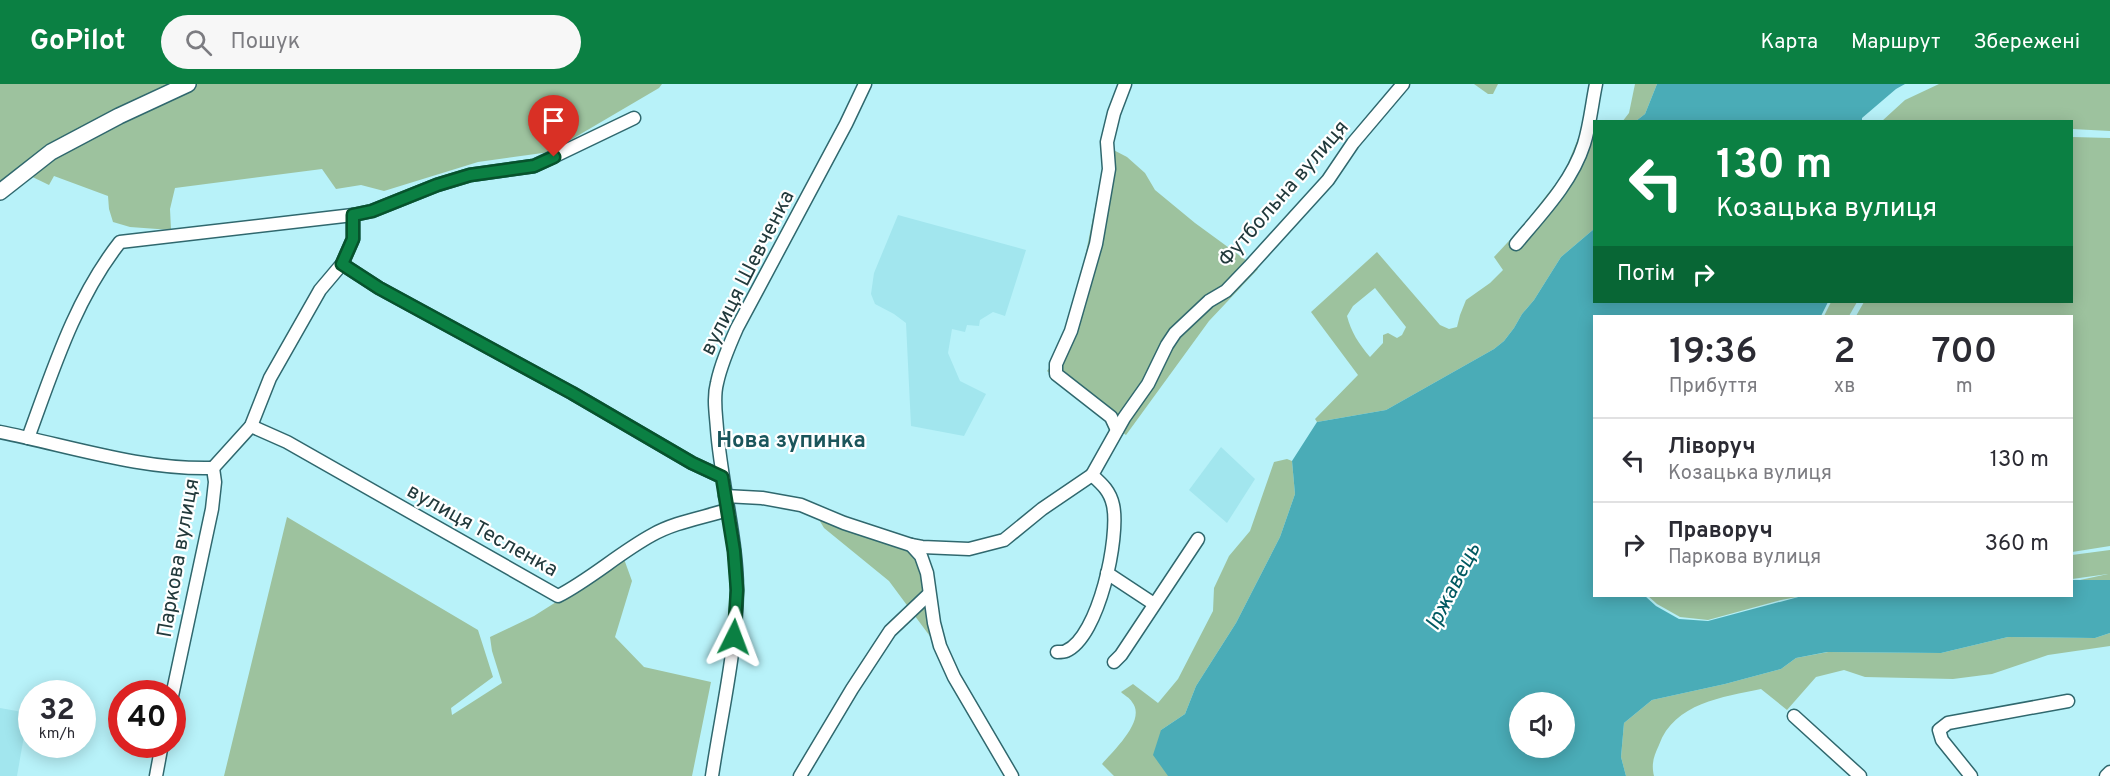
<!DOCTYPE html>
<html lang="uk">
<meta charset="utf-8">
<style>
:root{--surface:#fff;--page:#f7f7f7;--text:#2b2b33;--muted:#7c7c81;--line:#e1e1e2;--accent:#0b8043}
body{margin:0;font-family:Overpass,sans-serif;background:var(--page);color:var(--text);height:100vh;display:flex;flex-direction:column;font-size:22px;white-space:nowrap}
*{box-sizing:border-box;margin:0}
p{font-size:20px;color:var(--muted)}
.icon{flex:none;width:33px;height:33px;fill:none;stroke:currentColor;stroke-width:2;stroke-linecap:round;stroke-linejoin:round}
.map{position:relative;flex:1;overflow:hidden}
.sheet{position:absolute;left:1593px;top:231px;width:480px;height:282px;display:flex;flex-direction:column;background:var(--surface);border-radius:0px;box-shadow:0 3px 15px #0003}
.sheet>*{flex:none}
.banner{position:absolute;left:1593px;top:36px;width:480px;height:183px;border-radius:0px;box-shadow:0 3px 15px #0003;background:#0b8043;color:#fff;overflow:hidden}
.fabs{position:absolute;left:1509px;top:608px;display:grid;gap:12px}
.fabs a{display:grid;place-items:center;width:66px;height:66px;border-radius:50%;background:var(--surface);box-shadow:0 3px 15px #0003;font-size:30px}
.speed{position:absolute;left:18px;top:596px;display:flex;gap:12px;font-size:30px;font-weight:700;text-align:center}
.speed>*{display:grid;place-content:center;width:78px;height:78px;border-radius:50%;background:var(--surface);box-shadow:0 3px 15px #0003;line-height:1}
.speed small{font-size:15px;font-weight:400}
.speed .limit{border:9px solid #d22;background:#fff;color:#111}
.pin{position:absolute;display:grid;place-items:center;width:51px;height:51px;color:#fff;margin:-62px -26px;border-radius:50% 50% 50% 0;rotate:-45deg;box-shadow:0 0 6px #0007}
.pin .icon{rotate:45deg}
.me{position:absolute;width:66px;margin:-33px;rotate:3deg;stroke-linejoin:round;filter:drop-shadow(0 0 4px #0008)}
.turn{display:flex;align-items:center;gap:21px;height:126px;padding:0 24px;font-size:27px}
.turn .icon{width:78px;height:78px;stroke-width:2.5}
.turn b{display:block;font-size:42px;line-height:51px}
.then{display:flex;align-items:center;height:57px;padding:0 24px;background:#0003;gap:12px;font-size:22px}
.eta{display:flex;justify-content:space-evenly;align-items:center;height:102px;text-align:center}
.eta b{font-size:36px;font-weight:600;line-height:42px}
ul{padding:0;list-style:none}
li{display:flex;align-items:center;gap:18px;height:84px;padding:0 24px;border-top:2px solid var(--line)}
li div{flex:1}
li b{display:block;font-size:22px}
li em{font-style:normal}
header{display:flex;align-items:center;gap:36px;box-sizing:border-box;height:84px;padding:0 30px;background:var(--accent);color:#fff}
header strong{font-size:28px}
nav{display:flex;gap:33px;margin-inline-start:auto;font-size:21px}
.search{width:420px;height:54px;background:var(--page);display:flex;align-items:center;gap:15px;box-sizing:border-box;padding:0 21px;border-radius:33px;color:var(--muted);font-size:22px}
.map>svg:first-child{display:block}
</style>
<header>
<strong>GoPilot</strong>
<div class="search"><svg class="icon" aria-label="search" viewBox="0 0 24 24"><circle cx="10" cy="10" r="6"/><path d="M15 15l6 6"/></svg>Пошук</div>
<nav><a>Карта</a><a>Маршрут</a><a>Збережені</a></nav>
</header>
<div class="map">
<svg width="2110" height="692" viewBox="0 0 2110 692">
<rect width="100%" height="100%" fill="#b8f2f9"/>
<g fill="#a2e6ee">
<path d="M898,131L1026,166L1005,232L993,228L980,236L979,242L967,241L965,248L952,245L948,269L960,297L986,310L964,352L911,342L906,239L894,230L875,220L871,210L874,189Z"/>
<path d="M1221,363L1255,395L1227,439L1189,406Z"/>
<path d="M0,624L28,629L17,692H0Z"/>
</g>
<g fill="#9dc29e" fill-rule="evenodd">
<path d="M0,0H662L659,4L550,68L478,78L384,107L361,101L336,105L322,85L175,104L170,125L171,146L130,143L113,138L109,125L108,112L54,92L49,101L16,85L0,100Z"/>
<path d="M1474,0H1498L1493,10H1488Z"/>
<path d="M1635,0H1657L1645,30L1636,37L1622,38L1629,29Z"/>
<path d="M1939,0H2110V47L2072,45V38L1882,37L1905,16Z"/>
<path d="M1586,35L1594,40V145L1561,173L1534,216L1522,230L1514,244L1504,257L1494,265L1386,326L1317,338L1315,335L1358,291L1311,228L1377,168L1440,241L1449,245L1457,243L1460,231L1466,216L1490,199L1503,186L1494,173L1520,145L1564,89ZM1375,204L1406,243L1402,251L1397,254L1388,249L1383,251V259L1370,273C1359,260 1351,248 1347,232L1353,222Z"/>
<path d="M2072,53L2110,54V462L2072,468V232H1856L1864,218H2072Z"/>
<path d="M1102,60L1127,73L1145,89L1155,106L1195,139L1258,185L1209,237L1126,351L1087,322L1047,287L1054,277L1067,248L1079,203L1102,89Z"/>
<path d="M1831,218H1857L1849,232H1824Z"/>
<path d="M1287,375L1292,377L1295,410L1280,453L1236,539L1196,602L1185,630L1161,646L1169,692H1114L1102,680C1113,667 1147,636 1132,618C1130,614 1124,611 1121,608L1133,600L1158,619L1178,595L1213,527L1214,504L1229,472L1250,447L1274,378Z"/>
<path d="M287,433L478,546L493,593L451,624L452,631L502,599L492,567L490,553L534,532L624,475L632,497L615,553L644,583L711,598L692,692H224Z"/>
<path d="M818,434L879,453L913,469L926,493L932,555L889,497L824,444Z"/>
<path d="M2110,466V496H2080L2108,490L2072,495V471Z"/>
<path d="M1648,512H1919H1802L1781,516L1708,536L1680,533L1657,520Z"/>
<path d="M2110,549V562L2048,571L1992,590L1953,595L1865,593L1844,586L1816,593L1787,626L1761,605C1723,613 1674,619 1659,661C1654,672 1651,679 1654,692H1626L1621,673L1624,639L1652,616L1725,600L1781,585L1796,574L1828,568L1941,569L2008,553L2095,554Z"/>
</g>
<g fill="#4aacb7" fill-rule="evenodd">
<path d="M1657,0H1905L1896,5L1862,34V37H1636L1645,30Z"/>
<path d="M1594,145V218H1828L1821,232H1594V512H1645L1656,522L1679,535L1708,537L1802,512H2072V496H2110V549L2095,554L2008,553L1941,569L1827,568L1796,574L1781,585L1725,600L1652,616L1624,639L1621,673L1626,692H1168L1153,671L1161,646L1185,630L1196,602L1236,539L1280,453L1295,410L1292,377L1317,338L1386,326L1494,265L1504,257L1514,244L1522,230L1534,216L1561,173ZM1520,618H1564V663H1520Z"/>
</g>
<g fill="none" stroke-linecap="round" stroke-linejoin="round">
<defs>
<g id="minor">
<path d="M1516,160C1542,129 1572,98 1584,60C1590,41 1592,19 1596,0"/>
<path d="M342,180L379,204L572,309L692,379L722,393"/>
<path d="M251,342L287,358L558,512C591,495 619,469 652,451C675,438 702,434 727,426"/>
<path d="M1117,346L1111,333L1056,290V280L1071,247L1096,160L1109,85L1107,58L1114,29L1125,0"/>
<path d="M0,348C70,362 141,386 213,384"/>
<path d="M28,354C53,286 75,215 120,158L353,131L372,127L437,101L470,91L534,82L634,34"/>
<path d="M213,384L251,342L270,294L320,206L342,180L353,155V131"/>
<path d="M725,412L762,414L801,421L844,439L911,461L921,472L927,489L934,539L940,562L954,593L1012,692"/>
<path d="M911,461L922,463L969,465L1004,456L1042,425L1092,391"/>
<path d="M1107,489L1154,520"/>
<path d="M1057,568C1060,568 1064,568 1066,567C1099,553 1120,452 1113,421C1110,407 1102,400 1092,391L1124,334L1148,300L1167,261L1175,249L1209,217L1226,207L1249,183L1328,96L1353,59L1403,0"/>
<path d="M1114,578L1121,571L1198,455"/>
<path d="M172,612L212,425L215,398L213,384"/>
<path d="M1794,632L1860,692"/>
<path d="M156,692L162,660"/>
<path d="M712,692C721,631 736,569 737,507C737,454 721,399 717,345C716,330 713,314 717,299C721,280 729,262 737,244L846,40L865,0"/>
<path d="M800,692L852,605L890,547L929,510"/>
<path d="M1971,692L1942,656L1939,646L1948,639L2068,617"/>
<path d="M2106,692L2110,688"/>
</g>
<path id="major" d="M0,108L51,68L119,32L188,0"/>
</defs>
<use href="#minor" stroke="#30686e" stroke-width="15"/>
<use href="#major" stroke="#30686e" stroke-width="18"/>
<use href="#minor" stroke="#fff" stroke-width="12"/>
<use href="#major" stroke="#fff" stroke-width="15"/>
</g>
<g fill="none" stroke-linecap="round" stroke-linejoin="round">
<defs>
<path id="route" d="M554,73L534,82L470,91L437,101L372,127L353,131V155L342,180L379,204L572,309L692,379L722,393L734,467L737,506L734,553"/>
</defs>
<use href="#route" stroke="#07532c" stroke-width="15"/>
<use href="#route" stroke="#0b8043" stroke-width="10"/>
</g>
<g text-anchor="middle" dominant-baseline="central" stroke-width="4.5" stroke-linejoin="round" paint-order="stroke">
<g font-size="21" fill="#223a3c" stroke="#fff">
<text transform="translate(1284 110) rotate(-49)">Футбольна вулиця</text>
<text transform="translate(748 189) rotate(-63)">вулиця Шевченка</text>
<text transform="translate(482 447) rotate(29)">вулиця Тесленка</text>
<text transform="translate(179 474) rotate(-80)">Паркова вулиця</text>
</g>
<g font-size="22" font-weight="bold" fill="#1a555b" stroke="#fff">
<text x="791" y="357">Нова зупинка</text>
</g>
<g font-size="22" font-style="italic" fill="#005961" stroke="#fff">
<text transform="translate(1454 503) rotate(-63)">Іржавець</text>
</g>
</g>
</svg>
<div class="fabs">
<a><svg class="icon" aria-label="sound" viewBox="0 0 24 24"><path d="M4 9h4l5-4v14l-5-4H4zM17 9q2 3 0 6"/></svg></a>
</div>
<div class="speed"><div>32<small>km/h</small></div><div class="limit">40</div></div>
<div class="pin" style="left:554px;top:73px;background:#d93025"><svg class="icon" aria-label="arrive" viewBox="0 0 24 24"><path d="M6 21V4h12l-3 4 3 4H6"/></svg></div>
<svg class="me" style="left:734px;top:553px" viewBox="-20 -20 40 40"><path d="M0-17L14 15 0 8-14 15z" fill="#0b8043" stroke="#fff" stroke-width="4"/></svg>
<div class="banner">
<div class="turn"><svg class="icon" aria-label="left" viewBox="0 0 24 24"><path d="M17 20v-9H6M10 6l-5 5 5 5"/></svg><div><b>130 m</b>Козацька вулиця</div></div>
<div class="then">Потім<svg class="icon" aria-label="right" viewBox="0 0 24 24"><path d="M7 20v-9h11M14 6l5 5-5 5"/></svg></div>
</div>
<section class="sheet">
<div class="eta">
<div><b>19:36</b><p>Прибуття</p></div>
<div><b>2</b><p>хв</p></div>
<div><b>700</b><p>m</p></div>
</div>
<ul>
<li><svg class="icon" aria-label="left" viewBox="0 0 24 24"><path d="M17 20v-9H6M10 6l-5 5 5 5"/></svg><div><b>Ліворуч</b><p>Козацька вулиця</p></div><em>130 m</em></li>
<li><svg class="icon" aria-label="right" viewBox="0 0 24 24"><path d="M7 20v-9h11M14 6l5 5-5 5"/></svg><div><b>Праворуч</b><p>Паркова вулиця</p></div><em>360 m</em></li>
</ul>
</section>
</div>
